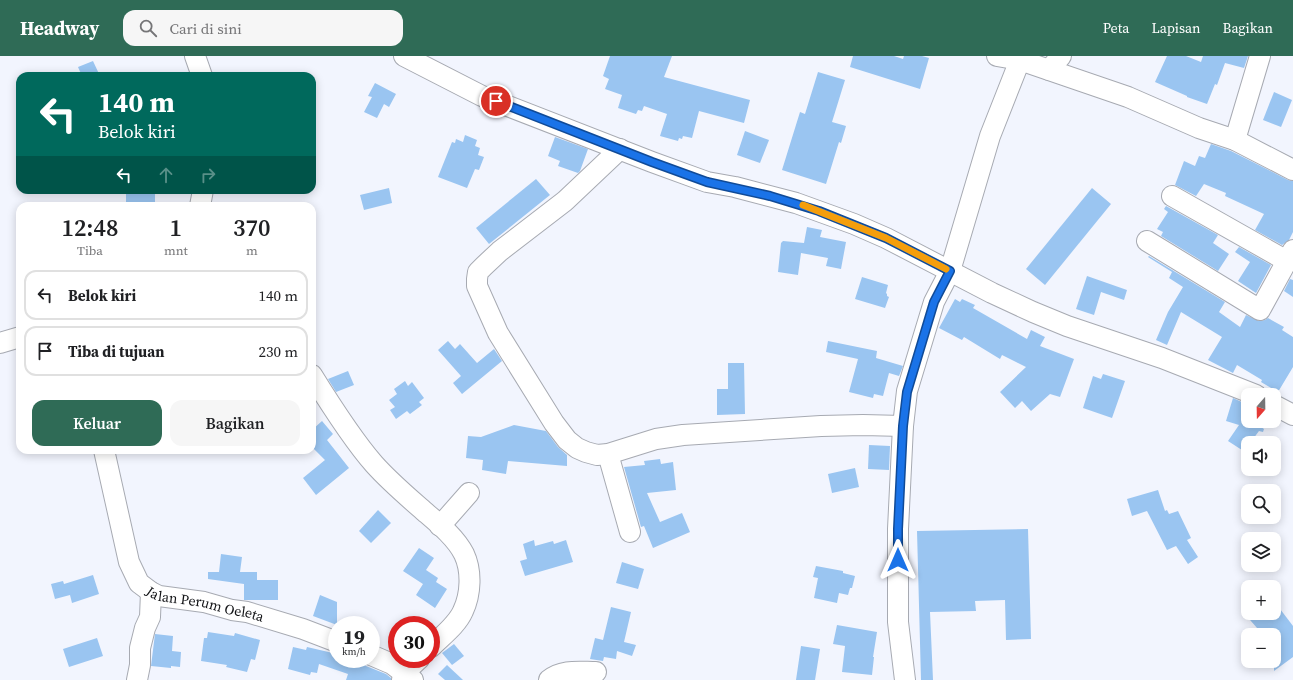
<!DOCTYPE html>
<html lang="id">
<meta charset="utf-8">
<style>
:root{--surface:#fff;--page:#f6f6f6;--text:#202124;--muted:#757577;--line:#e0e0e0;--accent:#2f6b56}
body{margin:0;font-family:"Source Serif 4",serif;background:var(--page);color:var(--text);height:100vh;display:flex;flex-direction:column;font-size:15px;white-space:nowrap}
*{box-sizing:border-box;margin:0}
p{font-size:13px;color:var(--muted)}
.icon{flex:none;width:22px;height:22px;fill:none;stroke:currentColor;stroke-width:2;stroke-linecap:round;stroke-linejoin:round}
.map{position:relative;flex:1;overflow:hidden}
.side{position:absolute;left:16px;top:146px;width:300px;height:252px;display:flex;flex-direction:column;background:var(--surface);border-radius:12px;box-shadow:0 2px 10px #0003}
.side>*{flex:none}
.hud{position:absolute;left:16px;top:16px;width:300px;height:122px;border-radius:12px;box-shadow:0 2px 10px #0003;background:#00695c;color:#fff;overflow:hidden}
.needle{width:26px;rotate:200deg}
.buttons{position:absolute;left:1241px;top:332px;display:grid;gap:8px}
.buttons a{display:grid;place-items:center;width:40px;height:40px;border-radius:8px;background:var(--surface);box-shadow:0 2px 10px #0003;font-size:20px}
.speed{position:absolute;left:328px;top:560px;display:flex;gap:8px;font-size:20px;font-weight:700;text-align:center}
.speed>*{display:grid;place-content:center;width:52px;height:52px;border-radius:50%;background:var(--surface);box-shadow:0 2px 10px #0003;line-height:1}
.speed small{font-size:10px;font-weight:400}
.speed .limit{border:6px solid #d22;background:#fff;color:#111}
.pin{position:absolute;display:grid;place-items:center;width:34px;height:34px;color:#fff;margin:-17px;border:2px solid #fff;border-radius:50%;box-shadow:0 1px 4px #0007}
.me{position:absolute;width:44px;margin:-22px;rotate:0deg;stroke-linejoin:round;filter:drop-shadow(0 0 3px #0008)}
.turn{display:flex;align-items:center;gap:14px;height:84px;padding:0 16px;font-size:18px}
.turn .icon{width:52px;height:52px;stroke-width:2.5}
.turn b{display:block;font-size:28px;line-height:34px}
.lanes{display:flex;align-items:center;height:38px;padding:0 16px;background:#0003;justify-content:center;gap:20px;direction:ltr}
.lanes .off{opacity:.35}
.eta{display:flex;justify-content:space-evenly;align-items:center;height:68px;text-align:center}
.eta b{font-size:24px;font-weight:600;line-height:28px}
.primary-button{display:flex;gap:8px;margin-top:auto;padding:8px 16px}
.primary-button a{flex:1;height:46px;border-radius:12px;background:var(--accent);color:#fff;font-size:16px;font-weight:600;line-height:46px;text-align:center}
.primary-button a+a{background:var(--page);color:var(--text)}
ul{padding:0;list-style:none}
li{display:flex;align-items:center;gap:12px;height:50px;margin:0 8px 6px;padding:0 8px;border:2px solid var(--line);border-radius:12px}
li div{flex:1}
li b{display:block;font-size:15px}
li em{font-style:normal}
header{display:flex;align-items:center;gap:24px;box-sizing:border-box;height:56px;padding:0 20px;background:var(--accent);color:#fff}
header strong{font-size:19px}
nav{display:flex;gap:22px;margin-inline-start:auto;font-size:14px}
.search{width:280px;height:36px;background:var(--page);display:flex;align-items:center;gap:10px;box-sizing:border-box;padding:0 14px;border-radius:12px;color:var(--muted);font-size:15px}
.map>svg:first-child{display:block}
</style>
<header>
<strong>Headway</strong>
<div class="search"><svg class="icon" aria-label="search" viewBox="0 0 24 24"><circle cx="10" cy="10" r="6"/><path d="M15 15l6 6"/></svg>Cari di sini</div>
<nav><a>Peta</a><a>Lapisan</a><a>Bagikan</a></nav>
</header>
<div class="map">
<svg width="1293" height="624" viewBox="0 0 1293 624">
<rect width="100%" height="100%" fill="#f2f5fe"/>
<g fill="#9ac5f1">
<path d="M610,0H672L664,21L750,44L744,67L699,55L692,82L683,80L682,83L679,82L678,85L660,80L667,58L644,50L642,55L638,54L636,58L618,52L622,39L605,33L609,23L603,20Z"/>
<path d="M853,0H894L903,3L904,0H922L929,2L920,33L850,11Z"/>
<path d="M1167,0H1186L1201,6L1203,0H1248L1244,12L1225,7L1217,29L1215,28L1207,48L1187,41V40L1155,26Z"/>
<path d="M93,5L100,20H82L78,11Z"/>
<path d="M818,16L845,24L832,66L846,70L841,87L839,86L826,128L782,114L800,56L805,58Z"/>
<path d="M375,27L396,38L389,51L384,48L377,62L364,56L372,41L368,40Z"/>
<path d="M1274,36L1292,44L1281,71L1263,64Z"/>
<path d="M745,75L769,84L760,107L737,99Z"/>
<path d="M465,79L477,84L475,90L480,92L478,99L484,101L479,114L475,113L467,132L438,121L452,86L455,87L456,83L463,86Z"/>
<path d="M555,81L588,93L580,115L578,117L558,110L560,105L548,100Z"/>
<path d="M1211,88L1231,95L1288,124L1293,125V176L1289,184L1282,189L1255,174L1264,158L1225,140L1226,137L1204,128L1196,140L1175,129L1184,105L1195,110L1199,100L1205,102Z"/>
<path d="M536,123L550,139L489,188L476,172Z"/>
<path d="M389,132L392,147L364,154L360,139Z"/>
<path d="M1092,132L1111,148L1045,229L1026,213Z"/>
<rect x="126" y="134" width="29" height="15"/>
<path d="M1166,150L1218,179L1213,187L1229,198L1218,215L1161,180L1163,176L1157,173L1168,156L1164,153Z"/>
<path d="M807,171L822,174L820,181L846,186L841,213L826,210L828,202L801,197L798,219L778,216L781,187L783,185L804,187Z"/>
<path d="M1239,191L1271,209L1256,237L1238,225L1250,206L1235,196Z"/>
<path d="M1149,200L1225,246L1219,256L1240,271L1246,259L1259,265L1265,264L1268,262L1284,271L1282,274L1293,281V311L1278,336L1261,326L1262,324L1237,309L1233,317L1208,304L1222,281L1181,256L1167,289L1156,284L1168,256L1183,231L1169,222L1172,216L1148,201Z"/>
<path d="M1087,220L1127,234L1124,244L1101,236L1094,259L1076,253Z"/>
<path d="M862,221L888,229L886,237L887,238V240L889,241L885,252L855,243Z"/>
<path d="M1290,223L1293,224V241L1284,235Z"/>
<path d="M955,243L960,246L962,243L975,249L973,252L1027,283L1031,274L1045,281L1040,290L1074,303L1060,341L1050,338L1031,355L1022,345L1015,352L1000,336L1026,311L1002,299L1000,303L964,281L962,284L939,272Z"/>
<path d="M448,285L455,293L460,288L477,307L494,293L502,305L462,338L453,327L461,320L438,294Z"/>
<path d="M828,285L877,295L876,302L903,310L899,320L889,317L883,340L874,338L873,342L849,336L858,303L826,296Z"/>
<path d="M728,307H744L745,358L717,359V333H728Z"/>
<path d="M348,315L354,329L336,336L328,323Z"/>
<path d="M1103,318L1125,325L1112,362L1083,352L1093,320L1101,323Z"/>
<path d="M405,325L408,330L412,326L424,342L419,346L422,349L410,358L407,355L396,363L390,354L395,351L389,344L397,338L394,333Z"/>
<path d="M1233,342L1244,347L1241,358L1248,363V365H1257L1263,369L1261,371L1264,373L1263,376L1259,375L1250,387H1248V391L1245,396L1228,385L1239,369L1226,365Z"/>
<path d="M322,365L333,378L327,384L349,412L316,439L303,422L325,404L312,391V374Z"/>
<path d="M514,369L546,375L558,391L567,399V410L508,405L506,418L482,414L483,404L466,402L468,380L481,381Z"/>
<path d="M869,389L890,390L889,414L868,413Z"/>
<path d="M660,403L661,408L673,406L676,434L647,437L660,466L682,457L690,476L653,492L644,470L641,471L624,411L645,409L644,405Z"/>
<path d="M855,412L859,431L832,437L828,418Z"/>
<path d="M1158,434L1165,455L1167,454L1169,458L1178,455L1191,482L1187,484L1198,501L1188,508L1176,490L1167,494L1147,455L1132,460L1127,443Z"/>
<path d="M378,454L391,467L371,487L359,475Z"/>
<path d="M1028,473L1031,583L1006,584L1005,544L975,545L976,555L930,556L933,624H921L917,475Z"/>
<path d="M534,484L535,490L553,485L554,488L566,484L573,506L525,520L520,505L527,503L523,488Z"/>
<path d="M419,492L434,502L426,514L438,522L436,526L447,533L435,552L416,539L423,528L403,515Z"/>
<path d="M221,498L242,501L240,516H257V524H278V544H244V528L208,523V516H219Z"/>
<path d="M622,506L644,513L638,533L616,527Z"/>
<path d="M816,510L843,515V517L855,520L852,532H850L848,539L839,537L837,547L814,542L818,522L813,521Z"/>
<path d="M93,519L99,538L72,547L70,539L55,543L51,528L63,525L64,528Z"/>
<path d="M320,539L337,546V569L313,560Z"/>
<path d="M1274,545L1293,570V601L1274,615V579H1248L1257,572L1244,557H1274Z"/>
<path d="M611,551L631,556L624,586L636,589L632,600L617,595L616,603L604,601L603,605L590,603L595,582L603,584Z"/>
<path d="M837,569L877,576L873,601H874L872,619L842,616L845,590L833,588Z"/>
<path d="M208,576L234,580L235,577L260,584L255,604L251,603L247,616L226,611L227,609L201,605L204,582H207Z"/>
<path d="M155,578L173,580L172,595L181,596L180,611L171,610V612L151,610Z"/>
<path d="M97,582L103,600L69,611L63,593Z"/>
<path d="M454,588L464,600L452,609L442,597Z"/>
<path d="M801,590L820,593L815,624H796Z"/>
<path d="M293,591L306,594L307,591L337,598V603H361L362,606L366,610L386,618L391,622V624H346L348,618L319,608L317,617L311,616L310,619L288,613Z"/>
<path d="M447,609L463,624H445L438,618Z"/>
</g>
<g fill="none" stroke-linecap="round" stroke-linejoin="round">
<defs>
<g id="minor">
<path d="M195,0L202,20"/>
<path d="M404,0L482,40L652,106L707,126L735,131L796,147L854,168L886,182L992,237L1033,256L1067,270L1162,302L1256,339"/>
<path d="M1021,0L1020,4L1128,41L1199,72L1235,84L1293,114"/>
<path d="M1049,14L1061,0"/>
<path d="M1235,84L1260,0"/>
<path d="M620,93L565,145L500,195L484,210L478,216L477,223V230L498,277L554,367L567,384L577,392L586,396L597,399L608,398L656,383L683,379L821,370L863,369L903,370"/>
<path d="M1172,140L1287,205"/>
<path d="M200,150L203,134"/>
<path d="M1147,185L1260,254L1293,194"/>
<path d="M0,287L20,281"/>
<path d="M312,319C330,348 352,383 374,408C390,426 408,441 425,456C439,468 456,482 464,498C472,515 471,538 463,555C457,569 442,580 431,591"/>
<path d="M1274,349L1293,359"/>
<path id="s1" d="M104,394L129,506L139,527L151,536L159,540L204,546L232,554L247,556L303,573L337,586"/>
<path d="M608,398L630,476"/>
<path d="M440,470L469,437"/>
<path d="M371,599L392,608L413,624"/>
<path d="M137,624L140,609V592L145,572L150,561L151,536"/>
<path d="M402,624L404,617L419,603"/>
<path d="M549,624C562,613 580,616 596,616"/>
<path d="M905,624L898,566V473L903,370L907,335L934,246L950,215L990,80L1020,4L997,0"/>
</g>
</defs>
<use href="#minor" stroke="#a7aab2" stroke-width="22"/>
<use href="#minor" stroke="#fff" stroke-width="20"/>
</g>
<g fill="none" stroke-linecap="round" stroke-linejoin="round">
<defs>
<path id="route" d="M496,45L652,106L707,126L770,140L819,155L886,182L950,215L934,246L907,336L903,370L898,473V504"/>
</defs>
<use href="#route" stroke="#114b97" stroke-width="10"/>
<use href="#route" stroke="#1a73e8" stroke-width="7"/>
<path stroke="#f59e0b" stroke-width="7" d="M803,149L886,182L946,213"/>
</g>
<g text-anchor="middle" dominant-baseline="central" stroke-width="3" stroke-linejoin="round" paint-order="stroke">
<g font-size="14" fill="#121316" stroke="#fff">
<text stroke="none"><textPath href="#s1" startOffset="209">Jalan Perum Oeleta</textPath></text>
</g>
</g>
</svg>
<div class="buttons">
<a><svg class="needle" viewBox="-14 -14 28 28"><path d="M0-13l5 13h-10z" fill="#e53935"/><path d="M0 13l5-13h-10z" fill="#757577"/></svg></a>
<a><svg class="icon" aria-label="sound" viewBox="0 0 24 24"><path d="M4 9h4l5-4v14l-5-4H4zM17 9q2 3 0 6"/></svg></a>
<a><svg class="icon" aria-label="search" viewBox="0 0 24 24"><circle cx="10" cy="10" r="6"/><path d="M15 15l6 6"/></svg></a>
<a><svg class="icon" aria-label="layers" viewBox="0 0 24 24"><path d="M12 4l9 5-9 5-9-5zM3 14l9 5 9-5"/></svg></a>
<a>+</a>
<a>−</a>
</div>
<div class="speed"><div>19<small>km/h</small></div><div class="limit">30</div></div>
<div class="pin" style="left:496px;top:45px;background:#d93025"><svg class="icon" aria-label="arrive" viewBox="0 0 24 24"><path d="M6 21V4h12l-3 4 3 4H6"/></svg></div>
<svg class="me" style="left:898px;top:504px" viewBox="-20 -20 40 40"><path d="M0-17L14 15 0 8-14 15z" fill="#1a73e8" stroke="#fff" stroke-width="4"/></svg>
<div class="hud">
<div class="turn"><svg class="icon" aria-label="left" viewBox="0 0 24 24"><path d="M17 20v-9H6M10 6l-5 5 5 5"/></svg><div><b>140 m</b>Belok kiri</div></div>
<div class="lanes"><svg class="icon" aria-label="left" viewBox="0 0 24 24"><path d="M17 20v-9H6M10 6l-5 5 5 5"/></svg><svg class="icon off" aria-label="ahead" viewBox="0 0 24 24"><path d="M12 20V5M6 11l6-6 6 6"/></svg><svg class="icon off" aria-label="right" viewBox="0 0 24 24"><path d="M7 20v-9h11M14 6l5 5-5 5"/></svg></div>
</div>
<section class="side">
<div class="eta">
<div><b>12:48</b><p>Tiba</p></div>
<div><b>1</b><p>mnt</p></div>
<div><b>370</b><p>m</p></div>
</div>
<ul>
<li><svg class="icon" aria-label="left" viewBox="0 0 24 24"><path d="M17 20v-9H6M10 6l-5 5 5 5"/></svg><div><b>Belok kiri</b></div><em>140 m</em></li>
<li><svg class="icon" aria-label="arrive" viewBox="0 0 24 24"><path d="M6 21V4h12l-3 4 3 4H6"/></svg><div><b>Tiba di tujuan</b></div><em>230 m</em></li>
</ul>
<div class="primary-button"><a>Keluar</a><a>Bagikan</a></div>
</section>
</div>
